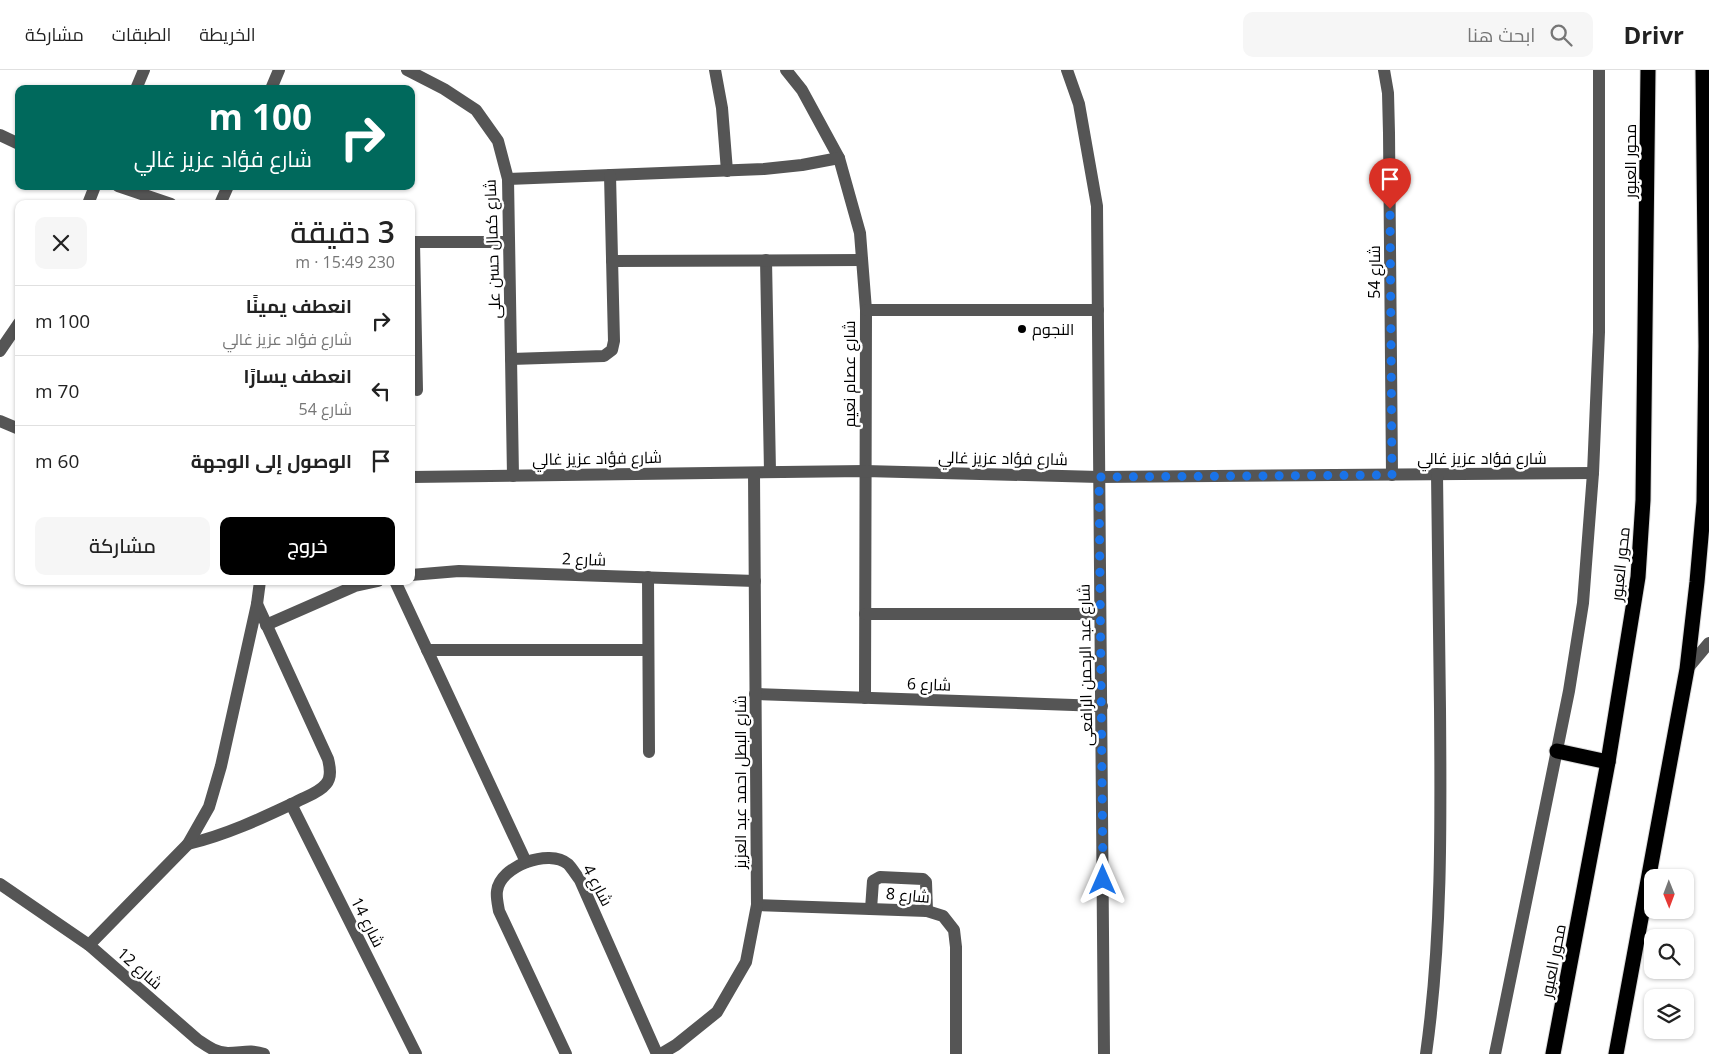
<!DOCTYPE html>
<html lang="ar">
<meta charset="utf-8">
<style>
:root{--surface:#fff;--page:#f6f6f6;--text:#222;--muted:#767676;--line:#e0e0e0;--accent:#000}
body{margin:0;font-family:"Open Sans",Cairo,sans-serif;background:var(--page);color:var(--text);direction:rtl;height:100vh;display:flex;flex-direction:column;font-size:19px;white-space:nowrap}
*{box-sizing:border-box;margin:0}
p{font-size:16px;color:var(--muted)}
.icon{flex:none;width:28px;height:28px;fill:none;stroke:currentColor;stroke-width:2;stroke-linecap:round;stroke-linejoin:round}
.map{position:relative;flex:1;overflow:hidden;direction:ltr}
.side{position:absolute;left:15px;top:130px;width:400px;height:385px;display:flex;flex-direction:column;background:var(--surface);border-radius:10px;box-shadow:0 1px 4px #0004;direction:rtl}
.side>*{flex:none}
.banner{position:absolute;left:15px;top:15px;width:400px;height:105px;border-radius:10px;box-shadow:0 1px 4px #0004;direction:rtl;background:#00695c;color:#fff;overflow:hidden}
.needle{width:32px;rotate:179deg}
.controls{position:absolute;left:1644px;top:799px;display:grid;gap:10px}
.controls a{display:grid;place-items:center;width:50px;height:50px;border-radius:10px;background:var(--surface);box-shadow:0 1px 4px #0004;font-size:25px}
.pin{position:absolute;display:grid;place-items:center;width:42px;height:42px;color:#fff;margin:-51px -21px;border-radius:50% 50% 50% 0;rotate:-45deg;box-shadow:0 0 5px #0007}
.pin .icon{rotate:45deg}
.me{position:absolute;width:55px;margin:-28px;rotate:0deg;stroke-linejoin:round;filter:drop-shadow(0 0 4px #0008)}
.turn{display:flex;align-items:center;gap:18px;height:105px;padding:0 20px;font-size:22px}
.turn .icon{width:65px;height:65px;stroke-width:2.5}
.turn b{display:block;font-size:35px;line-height:42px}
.round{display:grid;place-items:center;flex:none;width:52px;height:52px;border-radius:10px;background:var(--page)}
.summary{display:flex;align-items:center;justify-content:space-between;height:85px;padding:0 20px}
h1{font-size:30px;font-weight:600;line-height:38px}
.action{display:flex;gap:10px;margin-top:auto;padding:10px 20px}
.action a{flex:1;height:58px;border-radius:10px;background:var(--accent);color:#fff;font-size:20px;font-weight:600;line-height:58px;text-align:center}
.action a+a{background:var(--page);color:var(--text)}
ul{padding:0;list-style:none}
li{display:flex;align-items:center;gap:15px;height:70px;padding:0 20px;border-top:1px solid var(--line)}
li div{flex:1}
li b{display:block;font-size:19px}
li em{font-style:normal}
header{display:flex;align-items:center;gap:30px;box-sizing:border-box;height:70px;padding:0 25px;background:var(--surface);border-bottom:1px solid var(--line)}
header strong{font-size:24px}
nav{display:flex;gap:28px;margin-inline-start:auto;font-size:18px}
.search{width:350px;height:45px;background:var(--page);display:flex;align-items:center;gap:12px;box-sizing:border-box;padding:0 18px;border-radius:10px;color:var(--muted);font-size:19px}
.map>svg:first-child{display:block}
</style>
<header>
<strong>Drivr</strong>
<div class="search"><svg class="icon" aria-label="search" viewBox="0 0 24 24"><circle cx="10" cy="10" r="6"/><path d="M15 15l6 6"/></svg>ابحث هنا</div>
<nav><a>الخريطة</a><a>الطبقات</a><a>مشاركة</a></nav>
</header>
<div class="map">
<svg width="1709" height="984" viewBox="0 0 1709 984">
<rect width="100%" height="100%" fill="#fff"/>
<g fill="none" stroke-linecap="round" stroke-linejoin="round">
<defs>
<g id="highway">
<path d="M1557,681L1608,692"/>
<path d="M1553,984L1608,692L1638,507L1643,430L1648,0"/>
<path d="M1616,984L1687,599L1697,512L1704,432L1706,276L1703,0"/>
</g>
</defs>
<use href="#highway" stroke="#dbdbdb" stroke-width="17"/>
<g stroke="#555" stroke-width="12">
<path d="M407,0L444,19L476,40L498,71L508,109L513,406"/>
<path d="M715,0L722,38L727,101"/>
<path d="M786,0L802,20L839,88L860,163L866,240L865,628"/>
<path d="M1067,0L1079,34L1097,136L1104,984"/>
<path d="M1384,0L1388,23L1389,63L1392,405"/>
<path d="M136,19L144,0"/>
<path d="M271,19L279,0"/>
<path d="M0,65L19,74"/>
<path d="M508,109L764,99L802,95L839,88"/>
<path d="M118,116L171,134"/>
<path d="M88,134L95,116"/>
<path d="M220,134L228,116"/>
<path d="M411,172H509"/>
<path d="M414,172L417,320"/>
<path d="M766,190L770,402"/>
<path d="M612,191L862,190"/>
<path d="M866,240H1098"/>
<path d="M0,281L19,253"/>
<path d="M511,289L604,286L612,280L614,271L610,105"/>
<path d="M0,351L19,359"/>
<path d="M411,407L865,401L1099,407L1593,403"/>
<path d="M411,505L459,501L755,511"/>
<path d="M648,507L649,682"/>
<path d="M395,511L526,792"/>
<path d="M865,544H1100"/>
<path d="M266,555L355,516L378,511"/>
<path d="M427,580H648"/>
<path d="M1687,599L1709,573"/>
<path d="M755,624L1102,636"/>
<path d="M291,734L416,984"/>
<path d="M188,774C226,765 260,749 296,732C305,727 319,723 326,714C332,707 330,697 328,689L257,534"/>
<path d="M0,814L89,875L198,970C207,976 216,983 228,983C242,983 250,979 264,984"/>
<path d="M757,835L927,841L943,846L954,860L956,877V984"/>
<path d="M871,839L873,811L880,807L923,809L926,812L927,841"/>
<path d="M89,875L188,774L209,737L221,696L257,534L260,511"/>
<path d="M566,984L499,841C498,835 496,827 497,821C500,796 549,778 568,794C572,798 576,805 580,810L657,984"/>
<path d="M661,984L676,975L717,942L746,892L757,835L754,403"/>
<path d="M1426,984C1442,870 1441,754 1440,639C1439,561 1438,482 1437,404"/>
<path d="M1495,984L1569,621L1583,533L1593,403L1599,262V0"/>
</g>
<use href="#highway" stroke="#000" stroke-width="15"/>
</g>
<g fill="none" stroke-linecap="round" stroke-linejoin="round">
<path stroke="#1a73e8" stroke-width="9" stroke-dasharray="0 16.2" d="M1103,810L1099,407L1392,405L1390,139"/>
</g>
<circle fill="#000" stroke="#fff" stroke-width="2" cx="1022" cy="259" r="5"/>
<g text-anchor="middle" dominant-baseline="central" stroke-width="5" stroke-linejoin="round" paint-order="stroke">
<g font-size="16" fill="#000" stroke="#fff">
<text transform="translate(1630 91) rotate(-90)">محور العبور</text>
<text transform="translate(492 179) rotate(-92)">شارع كمال حسن على</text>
<text transform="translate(1374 202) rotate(-90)">شارع 54</text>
<text transform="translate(849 304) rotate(-90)">شارع عصام نعيم</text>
<text transform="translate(597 388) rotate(-1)">شارع فؤاد عزيز غالي</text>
<text transform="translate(1003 388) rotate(1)">شارع فؤاد عزيز غالي</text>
<text x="1482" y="388">شارع فؤاد عزيز غالي</text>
<text transform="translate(584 489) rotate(2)">شارع 2</text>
<text transform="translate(1620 494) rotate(-84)">محور العبور</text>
<text transform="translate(1085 595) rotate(-91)">شارع عبد الرحمن الرافعى</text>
<text transform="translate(929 614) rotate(2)">شارع 6</text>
<text transform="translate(740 712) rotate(-90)">شارع البطل احمد عبد العزيز</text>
<text transform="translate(598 815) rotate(62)">شارع 4</text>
<text transform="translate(908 825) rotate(5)">شارع 8</text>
<text transform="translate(368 852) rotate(63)">شارع 14</text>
<text transform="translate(1553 891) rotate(-79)">محور العبور</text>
<text transform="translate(140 898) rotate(41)">شارع 12</text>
</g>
<g font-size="16" fill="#000" stroke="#fff" text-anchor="start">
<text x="1032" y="259">النجوم</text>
</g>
</g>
</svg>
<div class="controls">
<a><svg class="needle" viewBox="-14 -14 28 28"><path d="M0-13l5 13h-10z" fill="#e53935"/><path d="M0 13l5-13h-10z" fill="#767676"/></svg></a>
<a><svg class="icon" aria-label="search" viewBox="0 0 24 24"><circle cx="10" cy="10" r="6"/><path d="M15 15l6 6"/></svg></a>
<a><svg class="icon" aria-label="layers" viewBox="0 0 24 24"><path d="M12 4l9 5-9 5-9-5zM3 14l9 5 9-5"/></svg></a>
</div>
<div class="pin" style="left:1390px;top:139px;background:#d93025"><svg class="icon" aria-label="arrive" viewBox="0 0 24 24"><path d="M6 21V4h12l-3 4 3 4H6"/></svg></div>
<svg class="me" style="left:1103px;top:810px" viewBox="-20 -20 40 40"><path d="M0-17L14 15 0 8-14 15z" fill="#1a73e8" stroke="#fff" stroke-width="4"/></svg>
<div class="banner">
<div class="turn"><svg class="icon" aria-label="right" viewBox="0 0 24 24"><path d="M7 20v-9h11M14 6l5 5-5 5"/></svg><div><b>100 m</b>شارع فؤاد عزيز غالي</div></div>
</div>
<section class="side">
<div class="summary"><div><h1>3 دقيقة</h1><p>230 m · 15:49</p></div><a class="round"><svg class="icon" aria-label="close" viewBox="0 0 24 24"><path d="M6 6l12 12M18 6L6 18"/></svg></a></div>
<ul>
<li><svg class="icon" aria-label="right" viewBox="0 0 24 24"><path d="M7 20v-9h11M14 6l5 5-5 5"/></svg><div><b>انعطف يمينًا</b><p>شارع فؤاد عزيز غالي</p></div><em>100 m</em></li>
<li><svg class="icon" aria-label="left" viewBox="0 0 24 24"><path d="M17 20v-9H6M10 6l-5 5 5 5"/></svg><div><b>انعطف يسارًا</b><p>شارع 54</p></div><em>70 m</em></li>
<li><svg class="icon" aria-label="arrive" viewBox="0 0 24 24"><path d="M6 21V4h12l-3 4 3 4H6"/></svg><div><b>الوصول إلى الوجهة</b></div><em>60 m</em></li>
</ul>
<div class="action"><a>خروج</a><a>مشاركة</a></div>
</section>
</div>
